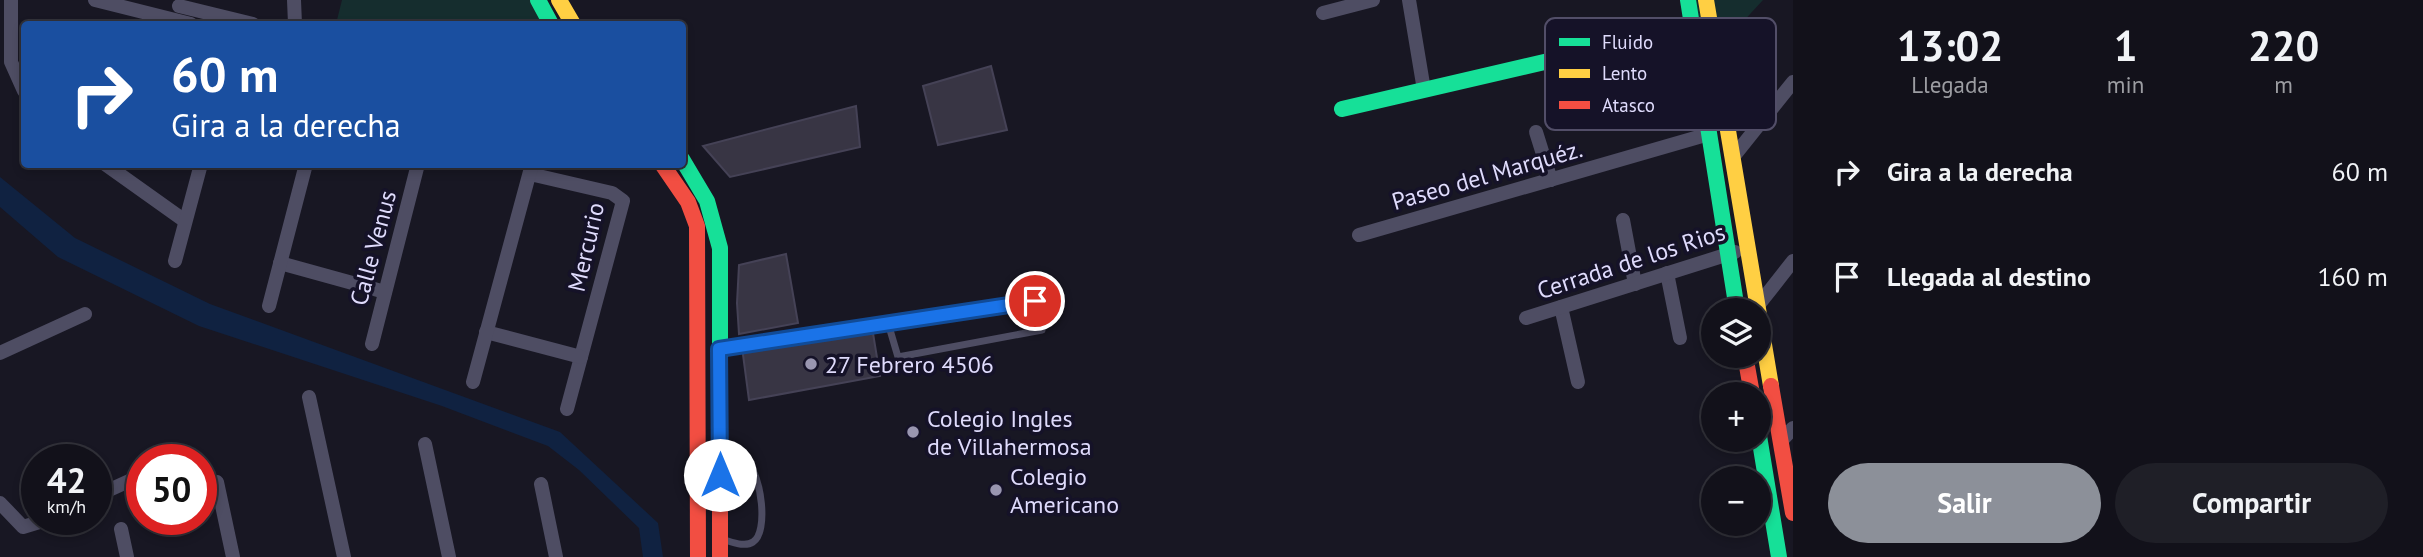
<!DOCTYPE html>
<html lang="es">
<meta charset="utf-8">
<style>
:root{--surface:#12111a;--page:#1f1f27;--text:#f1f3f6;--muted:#9c9da2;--line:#313139;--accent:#8c9099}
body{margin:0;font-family:"PT Sans",sans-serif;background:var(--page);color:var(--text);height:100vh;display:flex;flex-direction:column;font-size:26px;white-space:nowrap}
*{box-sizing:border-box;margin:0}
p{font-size:23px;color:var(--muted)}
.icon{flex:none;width:38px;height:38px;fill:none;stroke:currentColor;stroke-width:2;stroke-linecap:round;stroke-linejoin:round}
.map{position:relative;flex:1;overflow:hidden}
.panel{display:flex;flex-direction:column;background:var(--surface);width:630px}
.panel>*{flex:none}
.top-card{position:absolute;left:21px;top:21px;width:665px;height:147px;border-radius:7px;box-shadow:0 4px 10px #0003,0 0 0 2px var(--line);background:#1a4fa0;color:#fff;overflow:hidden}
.controls{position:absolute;left:1701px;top:298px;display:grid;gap:14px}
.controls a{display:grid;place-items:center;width:70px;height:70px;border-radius:50%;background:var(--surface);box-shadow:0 4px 10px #0003,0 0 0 2px var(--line);font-size:35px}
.speed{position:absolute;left:21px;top:444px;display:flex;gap:14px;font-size:35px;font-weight:700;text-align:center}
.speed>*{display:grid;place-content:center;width:91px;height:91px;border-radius:50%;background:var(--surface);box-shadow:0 4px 10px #0003,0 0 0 2px var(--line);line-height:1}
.speed small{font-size:18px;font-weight:400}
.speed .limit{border:10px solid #d22;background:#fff;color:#111}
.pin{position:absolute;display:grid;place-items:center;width:60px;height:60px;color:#fff;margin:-30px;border:4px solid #fff;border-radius:50%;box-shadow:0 2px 7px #0007}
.me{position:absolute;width:77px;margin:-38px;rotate:0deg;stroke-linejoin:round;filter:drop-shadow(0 0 5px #0008)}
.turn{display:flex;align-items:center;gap:24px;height:147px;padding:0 35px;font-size:32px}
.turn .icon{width:91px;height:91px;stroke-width:2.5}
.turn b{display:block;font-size:49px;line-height:60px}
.eta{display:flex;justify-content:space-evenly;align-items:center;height:119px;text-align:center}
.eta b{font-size:42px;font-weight:700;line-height:49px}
.cta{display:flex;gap:14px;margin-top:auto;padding:14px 35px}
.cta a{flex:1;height:80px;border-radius:42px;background:var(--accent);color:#fff;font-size:28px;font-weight:700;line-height:80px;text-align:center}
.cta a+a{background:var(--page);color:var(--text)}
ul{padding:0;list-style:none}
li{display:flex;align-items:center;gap:21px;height:105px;padding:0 35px}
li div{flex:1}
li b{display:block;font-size:26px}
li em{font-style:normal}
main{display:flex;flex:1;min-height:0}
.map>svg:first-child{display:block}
</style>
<main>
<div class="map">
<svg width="1793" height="557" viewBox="0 0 1793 557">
<rect width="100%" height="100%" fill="#181723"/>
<g fill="#152d2e">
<path d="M342,0H538L551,24H336Z"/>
<path d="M1688,0H1763L1714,53Z"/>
</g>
<path fill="#102241" d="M0,177L75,238L210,304L560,432L658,523L663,557H643L639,528L579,470L548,446L442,406L199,326L58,257L0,207Z"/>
<g fill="#383544" stroke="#454256" stroke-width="2">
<path d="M991,66L1007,130L938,145L923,86Z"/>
<path d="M856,106L860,147L730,177L703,146Z"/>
<path d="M786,254L798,323L739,334L737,303L739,265Z"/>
<path d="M872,327L880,376L749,400L742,347Z"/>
</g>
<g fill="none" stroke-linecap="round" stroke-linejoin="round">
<g stroke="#4e4d63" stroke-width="7">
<path d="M723,348L1035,301L1042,330L898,357L888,323"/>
<path d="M721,539C730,541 744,548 753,542C769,532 761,475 748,464C742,459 730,457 722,454"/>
</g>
<g stroke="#4e4d63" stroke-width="14">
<path d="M11,0V62L24,91"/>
<path d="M95,0L191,24"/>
<path d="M294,0L295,24"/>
<path d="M1409,0L1424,90"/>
<path d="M179,6L253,24"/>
<path d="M1323,13L1373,0"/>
<path d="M1536,132L1551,180"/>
<path d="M1734,156L1793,82"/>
<path d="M105,164L185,221"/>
<path d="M530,174L612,193L623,201L567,409"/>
<path d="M1623,220L1635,284"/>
<path d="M1359,235L1709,134"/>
<path d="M175,261L201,164"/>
<path d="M280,263L385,292"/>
<path d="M1667,273L1680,338"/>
<path d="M1760,303L1793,261"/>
<path d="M269,306L306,164"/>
<path d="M1561,307L1578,382"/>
<path d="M1526,318L1735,252"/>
<path d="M486,332L581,357"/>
<path d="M372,344L418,164"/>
<path d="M0,353L85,314"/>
<path d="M473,382L532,164"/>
<path d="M309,397L344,557"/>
<path d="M1783,439L1793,428"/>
<path d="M425,444L449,557"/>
<path d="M217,482L233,557"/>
<path d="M541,484L556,557"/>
<path d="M96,496L140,476"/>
<path d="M0,503L23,527L46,520"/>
<path d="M121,529L127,557"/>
</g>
<g stroke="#16e098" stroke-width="16">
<path d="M538,0L551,24"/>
<path d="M1688,0L1737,310"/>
<path d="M1342,109L1708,24"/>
<path d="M682,159L707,201L720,248V424"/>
<path d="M1759,436L1779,557"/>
</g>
<g stroke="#ffcf43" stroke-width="16">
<path d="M559,0L573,24"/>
<path d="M1706,0L1771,386"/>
</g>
<g stroke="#f24e42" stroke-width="16">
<path d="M662,164L688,202L697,226L698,557"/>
<path d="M1745,355L1752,394"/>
<path d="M1771,386L1793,513"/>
<path d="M720,424V557"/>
</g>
</g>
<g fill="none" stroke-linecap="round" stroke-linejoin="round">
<defs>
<path id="route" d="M720,475L719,349L1035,301"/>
</defs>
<use href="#route" stroke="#114b97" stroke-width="18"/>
<use href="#route" stroke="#1a73e8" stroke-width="12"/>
</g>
<g fill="#9996b0" stroke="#151228" stroke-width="2.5">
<circle cx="811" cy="364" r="7"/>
<circle cx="913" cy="432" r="7"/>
<circle cx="996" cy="490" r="7"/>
</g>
<g text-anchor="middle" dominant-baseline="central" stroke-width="7" stroke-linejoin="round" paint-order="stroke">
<g font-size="24" fill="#dfdbfc" stroke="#151228">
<text transform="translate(1487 175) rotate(-16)">Paseo del Marquéz.</text>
<text transform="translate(586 247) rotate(-77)">Mercurio</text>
<text transform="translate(373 248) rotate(-75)">Calle Venus</text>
<text transform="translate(1631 261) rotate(-18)">Cerrada de los Rios</text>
</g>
<g font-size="24" fill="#dfdbfc" stroke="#151228" text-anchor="start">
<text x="825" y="364">27 Febrero 4506</text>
<text x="927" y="418">Colegio Ingles<tspan x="927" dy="28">de Villahermosa</tspan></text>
<text x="1010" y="476">Colegio<tspan x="1010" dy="28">Americano</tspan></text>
</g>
</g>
<rect x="1545" y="18" width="231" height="112" rx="10" fill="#151228" stroke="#524e68" stroke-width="2"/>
<rect x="1559" y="38" width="31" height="8" fill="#16e098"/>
<rect x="1559" y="69" width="31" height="9" fill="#ffcf43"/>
<rect x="1559" y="101" width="31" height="8" fill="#f24e42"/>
<g font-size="19" fill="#dfdbfc">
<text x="1602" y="49">Fluido</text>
<text x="1602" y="80">Lento</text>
<text x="1602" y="112">Atasco</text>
</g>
</svg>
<div class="controls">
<a><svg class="icon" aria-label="layers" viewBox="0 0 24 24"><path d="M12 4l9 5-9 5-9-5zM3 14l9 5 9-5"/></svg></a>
<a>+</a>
<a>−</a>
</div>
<div class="speed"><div>42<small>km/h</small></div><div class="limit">50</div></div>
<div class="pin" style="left:1035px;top:301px;background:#d93025"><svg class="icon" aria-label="arrive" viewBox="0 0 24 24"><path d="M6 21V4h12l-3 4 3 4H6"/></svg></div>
<svg class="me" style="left:720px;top:475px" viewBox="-20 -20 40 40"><circle r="19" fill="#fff"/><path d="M0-13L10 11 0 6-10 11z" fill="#1a73e8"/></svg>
<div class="top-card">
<div class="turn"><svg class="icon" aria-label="right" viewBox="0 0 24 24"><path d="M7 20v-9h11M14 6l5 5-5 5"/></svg><div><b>60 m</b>Gira a la derecha</div></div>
</div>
</div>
<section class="panel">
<div class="eta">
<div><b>13:02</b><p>Llegada</p></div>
<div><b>1</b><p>min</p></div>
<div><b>220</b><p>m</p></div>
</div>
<ul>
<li><svg class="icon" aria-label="right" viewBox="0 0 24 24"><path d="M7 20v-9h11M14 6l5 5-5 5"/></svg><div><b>Gira a la derecha</b></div><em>60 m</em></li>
<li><svg class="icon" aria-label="arrive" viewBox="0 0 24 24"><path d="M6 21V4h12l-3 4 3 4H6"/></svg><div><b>Llegada al destino</b></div><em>160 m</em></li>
</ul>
<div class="cta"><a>Salir</a><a>Compartir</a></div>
</section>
</main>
